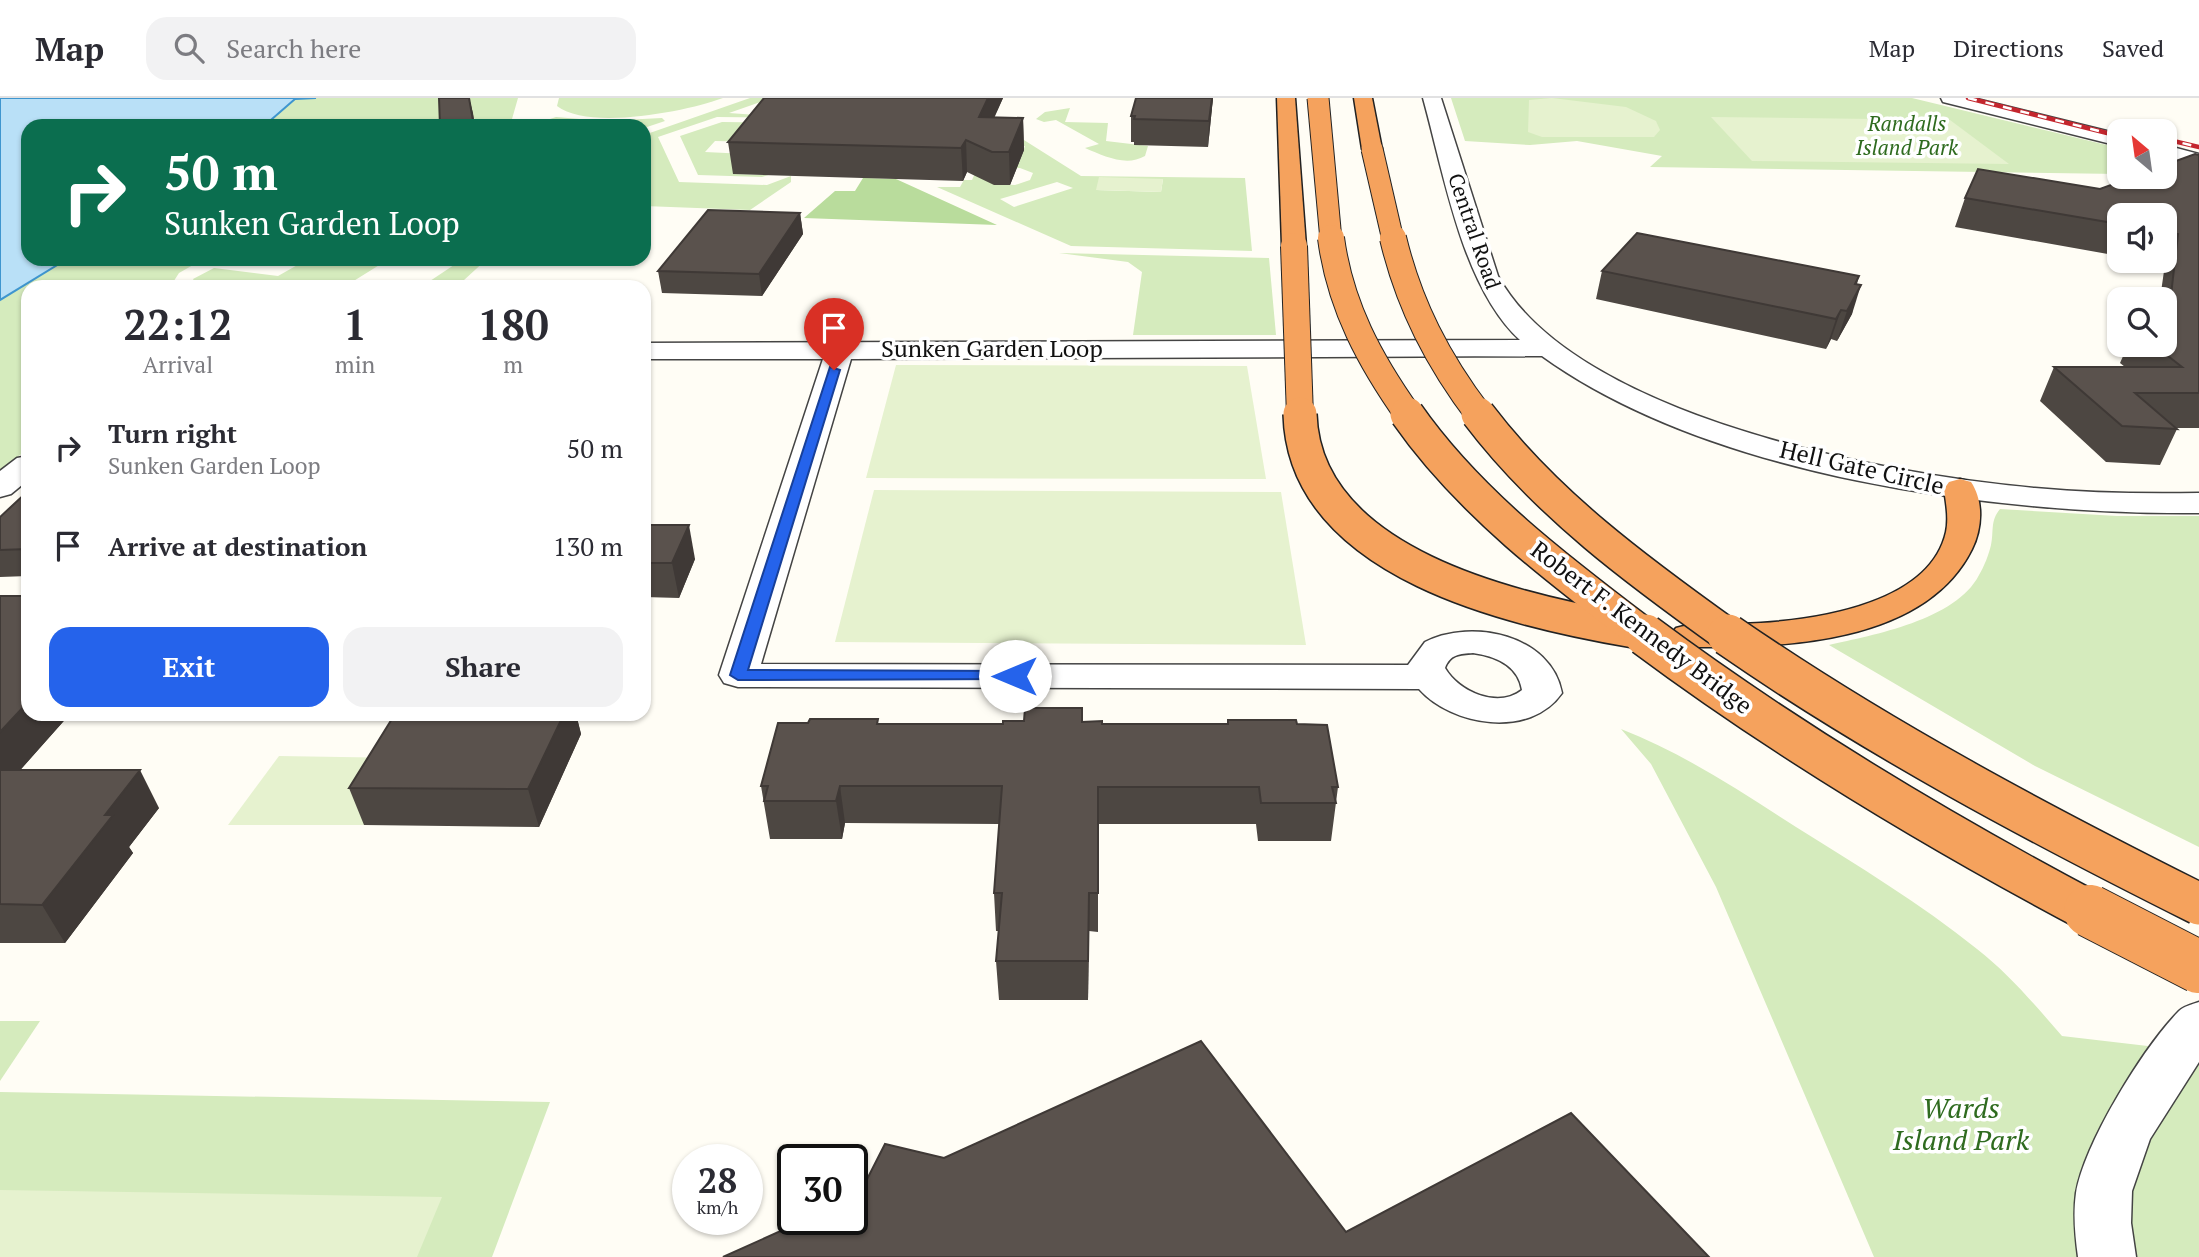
<!DOCTYPE html>
<style>
:root{--surface:#fff;--page:#f2f2f3;--text:#2b2b33;--muted:#7c7c81;--line:#e1e1e2;--accent:#2563eb}
body{margin:0;font-family:"PT Serif",serif;background:var(--page);color:var(--text);height:100vh;display:flex;flex-direction:column;font-size:26px;white-space:nowrap}
*{box-sizing:border-box;margin:0}
p{font-size:23px;color:var(--muted)}
.icon{flex:none;width:38px;height:38px;fill:none;stroke:currentColor;stroke-width:2;stroke-linecap:round;stroke-linejoin:round}
.map{position:relative;flex:1;overflow:hidden}
.sheet{position:absolute;left:21px;top:182px;width:630px;height:441px;display:flex;flex-direction:column;background:var(--surface);border-radius:21px;box-shadow:0 2px 5px #0004}
.sheet>*{flex:none}
.guide{position:absolute;left:21px;top:21px;width:630px;height:147px;border-radius:21px;box-shadow:0 2px 5px #0004;background:#0b6e4f;color:#fff;overflow:hidden}
.needle{width:46px;rotate:331deg}
.fabs{position:absolute;left:2107px;top:21px;display:grid;gap:14px}
.fabs a{display:grid;place-items:center;width:70px;height:70px;border-radius:14px;background:var(--surface);box-shadow:0 2px 5px #0004;font-size:35px}
.speed{position:absolute;left:672px;top:1046px;display:flex;gap:14px;font-size:35px;font-weight:700;text-align:center}
.speed>*{display:grid;place-content:center;width:91px;height:91px;border-radius:50%;background:var(--surface);box-shadow:0 2px 5px #0004;line-height:1}
.speed small{font-size:18px;font-weight:400}
.speed .limit{border:4px solid #111;border-radius:10px;background:#fff;color:#111}
.pin{position:absolute;display:grid;place-items:center;width:60px;height:60px;color:#fff;margin:-72px -30px;border-radius:50% 50% 50% 0;rotate:-45deg;box-shadow:0 0 7px #0007}
.pin .icon{rotate:45deg}
.me{position:absolute;width:77px;margin:-38px;rotate:270deg;stroke-linejoin:round;filter:drop-shadow(0 0 5px #0008)}
.turn{display:flex;align-items:center;gap:24px;height:147px;padding:0 28px;font-size:32px}
.turn .icon{width:91px;height:91px;stroke-width:2.5}
.turn b{display:block;font-size:49px;line-height:60px}
.eta{display:flex;justify-content:space-evenly;align-items:center;height:119px;text-align:center}
.eta b{font-size:42px;font-weight:800;line-height:49px}
.action{display:flex;gap:14px;margin-top:auto;padding:14px 28px}
.action a{flex:1;height:80px;border-radius:21px;background:var(--accent);color:#fff;font-size:28px;font-weight:800;line-height:80px;text-align:center}
.action a+a{background:var(--page);color:var(--text)}
ul{padding:0;list-style:none}
li{display:flex;align-items:center;gap:21px;height:98px;padding:0 28px}
li div{flex:1}
li b{display:block;font-size:26px}
li em{font-style:normal}
header{display:flex;align-items:center;gap:42px;box-sizing:border-box;height:98px;padding:0 35px;background:var(--surface);border-bottom:2px solid var(--line)}
header strong{font-size:33px}
nav{display:flex;gap:38px;margin-inline-start:auto;font-size:24px}
.search{width:490px;height:63px;background:var(--page);display:flex;align-items:center;gap:18px;box-sizing:border-box;padding:0 24px;border-radius:21px;color:var(--muted);font-size:26px}
.map>svg:first-child{display:block}
</style>
<header>
<strong>Map</strong>
<div class="search"><svg class="icon" aria-label="search" viewBox="0 0 24 24"><circle cx="10" cy="10" r="6"/><path d="M15 15l6 6"/></svg>Search here</div>
<nav><a>Map</a><a>Directions</a><a>Saved</a></nav>
</header>
<div class="map">
<svg width="2199" height="1159" viewBox="0 0 2199 1159">
<rect width="100%" height="100%" fill="#fffdf5"/>
<g fill="#d5ebbd" fill-rule="evenodd">
<path d="M316,0H518L512,21L476,24L473,18L439,28H264L295,1Z"/>
<path d="M559,0H723C688,13 589,33 557,8Z"/>
<path d="M750,0H772L729,15L802,20L717,19L658,39L679,84L767,87L791,78V84L750,112L644,108V95L648,92L644,88V37Z"/>
<path d="M1451,0H1912L2119,50V76L1650,69L1662,58L1577,43L1530,47L1465,43Z"/>
<path d="M1070,10L1065,24L1108,25L1106,43L1148,48L1145,58C1126,69 1104,58 1085,50L1099,46L1056,22L1044,24L1036,21L1045,14Z"/>
<path d="M556,19L603,23L662,20L665,23L644,30L551,28L550,21Z"/>
<path d="M722,24L817,25L757,44L715,43L705,54L747,56L734,76L763,77L787,71L762,79L698,77L680,38Z"/>
<path d="M1008,32L1081,78L1245,80L1252,153L1071,148L937,89H960L964,82H972L979,66L1019,65L1025,48L990,47ZM1001,70H1020L1033,75L1030,82L1015,87L994,86ZM1163,81L1161,94L1096,92ZM1057,84L1073,90L1014,109L1000,101Z"/>
<path d="M1059,155L1269,160L1276,237H1133L1142,174L1128,164Z"/>
<path d="M67,161H185L179,165L193,167L179,175L170,189H28V351L0,372V202Z"/>
<path d="M308,161H389L344,189H197L193,181L214,170L278,178Z"/>
<path d="M463,161H487L464,182L480,184V189H421Z"/>
<path d="M2000,411L2117,418H2199V749L2035,668L1829,547C1873,537 1956,522 1979,477C1984,469 1989,456 1991,447C1994,433 1990,423 2000,411Z"/>
<path d="M1621,631C1683,655 1740,693 1796,729C1858,768 1920,805 1977,851C2009,876 2035,907 2062,938L2199,954V1159H1874L1716,789L1651,666Z"/>
<path d="M0,923H40L0,983Z"/>
<path d="M0,994L550,1004L492,1159H0Z"/>
</g>
<path fill="#b9dc9c" d="M863,80L896,81L997,127L804,120L835,93H855Z"/>
<g fill="#e6f2cf">
<path d="M1552,0L1626,9L1656,23L1660,32L1654,39H1542L1528,34L1529,2Z"/>
<path d="M1711,19L1950,22L2009,66L1752,63Z"/>
<path d="M1099,79L1163,81L1161,94L1096,92Z"/>
<path d="M896,267L1247,268L1266,381L866,380Z"/>
<path d="M874,392L1281,394L1306,547L835,544Z"/>
<path d="M279,658L404,660L364,727H228Z"/>
<path d="M0,1092L442,1099L417,1159H0Z"/>
</g>
<path fill="#b9e0f7" stroke="#3f96cf" stroke-width="2" d="M0,0H316L295,1L264,28H28V161H67L0,202Z"/>
<g fill="none" stroke-linecap="round" stroke-linejoin="round">
<defs>
<g id="minor">
<path d="M1423,0H1441L1498,178C1575,319 1887,377 2035,390C2089,395 2144,396 2199,395V415C1996,417 1710,379 1542,258L851,261L761,566L1408,567L1425,544C1472,520 1551,537 1562,595C1530,641 1452,628 1419,591L738,589L724,585L719,577L823,261H644V245L1520,242C1462,189 1444,75 1423,0ZM1473,555C1495,558 1518,567 1522,592C1498,611 1459,594 1445,570C1450,556 1460,556 1473,555Z"/>
<path d="M1941,0H1973L2119,36V48L1943,4Z"/>
<path d="M2165,47L2199,56V68L2165,59Z"/>
<path d="M28,358V382L11,396L0,399V373L17,360Z"/>
<path d="M2199,904V964L2150,1041L2132,1093L2131,1125L2136,1159H2078C2075,1137 2073,1117 2076,1095C2085,1044 2143,950 2179,913C2184,908 2193,906 2199,904Z"/>
</g>
<g id="highway">
<path d="M1277,0H1295L1306,148L1302,153H1286L1282,148Z"/>
<path d="M1354,0H1372L1382,51L1379,55H1365L1362,51Z"/>
<path d="M1960,381L1971,384C1984,403 1982,431 1972,451C1925,546 1782,550 1689,549L1676,546L1670,538L1676,530C1703,523 1733,527 1761,525C1820,521 1930,505 1946,434C1949,420 1946,405 1944,391L1949,384Z"/>
</g>
</defs>
<use href="#minor" stroke="#444" stroke-width="3"/>
<use href="#highway" stroke="#222" stroke-width="3"/>
<use href="#minor" fill="#fff" fill-rule="evenodd"/>
<use href="#highway" fill="#f5a25d" fill-rule="evenodd"/>
<defs>
<g id="rail">
<path d="M1968,0L2119,38"/>
<path d="M2165,41L2199,49"/>
</g>
</defs>
<use href="#rail" stroke="#c4262e" stroke-width="4.5"/>
<use href="#rail" stroke="#fff" stroke-width="2.5" stroke-dasharray="9" stroke-linecap="butt"/>
<defs>
<g id="highway-bridge-far4">
<path d="M1318,0L1331,142"/>
<path d="M1372,51L1393,142"/>
</g>
<g id="highway-bridge-far3">
<path d="M1331,140C1340,208 1370,263 1409,318"/>
<path d="M1393,140C1409,207 1438,263 1480,318"/>
<path d="M1294,148L1300,318"/>
</g>
<g id="highway-bridge-far2">
<path d="M1300,316C1304,466 1516,513 1634,533"/>
<path d="M1407,316C1469,405 1561,474 1647,539"/>
<path d="M1478,316C1546,406 1639,474 1730,539"/>
</g>
<g id="highway-bridge-far1">
<path d="M1645,537C1786,642 1938,733 2093,815"/>
<path d="M1728,537C1877,640 2037,725 2199,806"/>
</g>
<path id="highway-bridge" d="M2090,813L2199,869"/>
</defs>
<use href="#highway-bridge-far4" stroke="#222" stroke-width="23" stroke-linecap="butt"/>
<use href="#highway-bridge-far3" stroke="#222" stroke-width="28" stroke-linecap="butt"/>
<use href="#highway-bridge-far2" stroke="#222" stroke-width="36" stroke-linecap="butt"/>
<use href="#highway-bridge-far1" stroke="#222" stroke-width="44" stroke-linecap="butt"/>
<use href="#highway-bridge" stroke="#222" stroke-width="54" stroke-linecap="butt"/>
<use href="#highway-bridge-far4" stroke="#f5a25d" stroke-width="21"/>
<use href="#highway-bridge-far3" stroke="#f5a25d" stroke-width="26"/>
<use href="#highway-bridge-far2" stroke="#f5a25d" stroke-width="33"/>
<use href="#highway-bridge-far1" stroke="#f5a25d" stroke-width="41"/>
<use href="#highway-bridge" stroke="#f5a25d" stroke-width="52"/>
</g>
<g fill="#4d4742">
<path d="M764,0H1003L994,19L1023,20L1024,52L1010,87H994L967,74L963,83L733,76L728,44Z"/>
<path d="M1136,0H1213L1208,49L1134,47V44H1131V18Z"/>
<path d="M2199,57V330H2176L2177,331L2160,367L2106,364L2040,303L2054,269H2125L2120,265L2128,247H2165V201H2160L2165,166L2144,163H2165V117H2119V158L1955,129L1965,100L2100,91Z"/>
<path d="M800,115L803,136L762,198L662,195L658,173Z"/>
<path d="M1602,173L1859,178L1857,186L1852,216L1837,243L1831,241L1826,251L1596,201Z"/>
<path d="M28,393V478L0,479V419Z"/>
<path d="M644,427L695,461L679,500L644,499Z"/>
<path d="M0,498L28,616H70L20,672L159,710L129,749L133,755L65,845H0Z"/>
<path d="M564,616H576L581,636L539,729L364,727L349,690Z"/>
<path d="M1082,624L1102,626H1297L1338,689L1331,743H1258L1256,726H1098V834L1089,833L1088,902H999L996,863L999,833H996L994,795L999,726L845,725L842,741H770L761,688L808,625L1003,626Z"/>
</g>
<g fill="#3f3936">
<path d="M469,0L473,15L475,28H474Z"/>
<path d="M988,0H1003L981,50L979,19Z"/>
<path d="M1212,0H1213L1208,49L1209,23Z"/>
<path d="M1023,20L1024,52L1010,87L1009,54Z"/>
<path d="M966,42L967,74L963,83L961,50Z"/>
<path d="M800,115L803,136L762,198L759,176Z"/>
<path d="M1861,187L1852,216L1837,243L1847,213Z"/>
<path d="M1841,212L1831,241L1826,251L1836,221Z"/>
<path d="M689,427L695,461L679,500L672,465Z"/>
<path d="M28,604V616H70L0,695V634Z"/>
<path d="M564,616H576L581,636L539,729L528,691Z"/>
<path d="M140,672L159,710L129,749L133,755L65,845L42,807L105,717Z"/>
<path d="M840,688L845,725L842,741L836,703Z"/>
<path d="M1089,795V833L1088,902V863Z"/>
</g>
<g fill="#5a524d" stroke="#3f3936" stroke-width="2">
<path d="M439,0H469L474,28H440Z"/>
<path d="M764,0H988L979,19L1023,20L1009,54H992L966,42L961,50L728,44Z"/>
<path d="M1136,0H1212L1209,23L1134,21L1135,18H1131Z"/>
<path d="M2195,56L2199,57V295H2135L2177,331L2122,328L2054,269H2182L2154,247H2165V232H2167L2178,136L2165,134V117H2119V126L1965,100L1978,71L2100,91L2133,79H2165V67Z"/>
<path d="M708,112L800,115L759,176L658,173Z"/>
<path d="M1637,135L1859,178L1855,186L1861,187L1847,213L1841,212L1836,221L1602,173Z"/>
<path d="M28,393V451L0,452V419Z"/>
<path d="M644,427H689L672,465H644Z"/>
<path d="M0,498H28V604L0,634Z"/>
<path d="M1025,610H1082V624L1102,623V626H1228V622H1296L1297,626L1327,627L1338,689H1332L1336,705H1261L1259,689H1098V795H1089L1088,863H996L1002,795H994L1002,688H840L836,703H764L768,688H761L778,625H808L810,621H878L877,626H1003V623H1024Z"/>
<path d="M395,616H564L528,691L349,690Z"/>
<path d="M0,672H140L105,717H113L42,807L0,806Z"/>
<path d="M1201,943L1346,1134L1571,1015L1709,1159H723L805,1122H852V1100L859,1097L885,1046L944,1060Z"/>
</g>
<path fill="#2563eb" stroke="#184099" stroke-width="2" d="M830,269L840,272L748,572L1015,573L1023,578L1020,581L738,582L730,577Z"/>
<g text-anchor="middle" dominant-baseline="central" stroke-width="7" stroke-linejoin="round" paint-order="stroke">
<g font-size="21" font-style="italic" fill="#2f6b1f" stroke="#fff">
<text x="1907" y="25">Randalls<tspan x="1907" dy="24">Island Park</tspan></text>
</g>
<g font-size="21" fill="#111" stroke="#fff">
<text transform="translate(1475 133) rotate(71)">Central Road</text>
</g>
<g font-size="24" fill="#111" stroke="#fff">
<text x="992" y="250">Sunken Garden Loop</text>
<text transform="translate(1862 369) rotate(13)">Hell Gate Circle</text>
<text transform="translate(1642 529) rotate(37)">Robert F. Kennedy Bridge</text>
</g>
<g font-size="28" font-style="italic" fill="#2f6b1f" stroke="#fff">
<text x="1961" y="1009">Wards<tspan x="1961" dy="32">Island Park</tspan></text>
</g>
</g>
</svg>
<div class="fabs">
<a><svg class="needle" viewBox="-14 -14 28 28"><path d="M0-13l5 13h-10z" fill="#e53935"/><path d="M0 13l5-13h-10z" fill="#7c7c81"/></svg></a>
<a><svg class="icon" aria-label="sound" viewBox="0 0 24 24"><path d="M4 9h4l5-4v14l-5-4H4zM17 9q2 3 0 6"/></svg></a>
<a><svg class="icon" aria-label="search" viewBox="0 0 24 24"><circle cx="10" cy="10" r="6"/><path d="M15 15l6 6"/></svg></a>
</div>
<div class="speed"><div>28<small>km/h</small></div><div class="limit">30</div></div>
<div class="pin" style="left:834px;top:272px;background:#d93025"><svg class="icon" aria-label="arrive" viewBox="0 0 24 24"><path d="M6 21V4h12l-3 4 3 4H6"/></svg></div>
<svg class="me" style="left:1015px;top:578px" viewBox="-20 -20 40 40"><circle r="19" fill="#fff"/><path d="M0-13L10 11 0 6-10 11z" fill="#2563eb"/></svg>
<div class="guide">
<div class="turn"><svg class="icon" aria-label="right" viewBox="0 0 24 24"><path d="M7 20v-9h11M14 6l5 5-5 5"/></svg><div><b>50 m</b>Sunken Garden Loop</div></div>
</div>
<section class="sheet">
<div class="eta">
<div><b>22:12</b><p>Arrival</p></div>
<div><b>1</b><p>min</p></div>
<div><b>180</b><p>m</p></div>
</div>
<ul>
<li><svg class="icon" aria-label="right" viewBox="0 0 24 24"><path d="M7 20v-9h11M14 6l5 5-5 5"/></svg><div><b>Turn right</b><p>Sunken Garden Loop</p></div><em>50 m</em></li>
<li><svg class="icon" aria-label="arrive" viewBox="0 0 24 24"><path d="M6 21V4h12l-3 4 3 4H6"/></svg><div><b>Arrive at destination</b></div><em>130 m</em></li>
</ul>
<div class="action"><a>Exit</a><a>Share</a></div>
</section>
</div>
